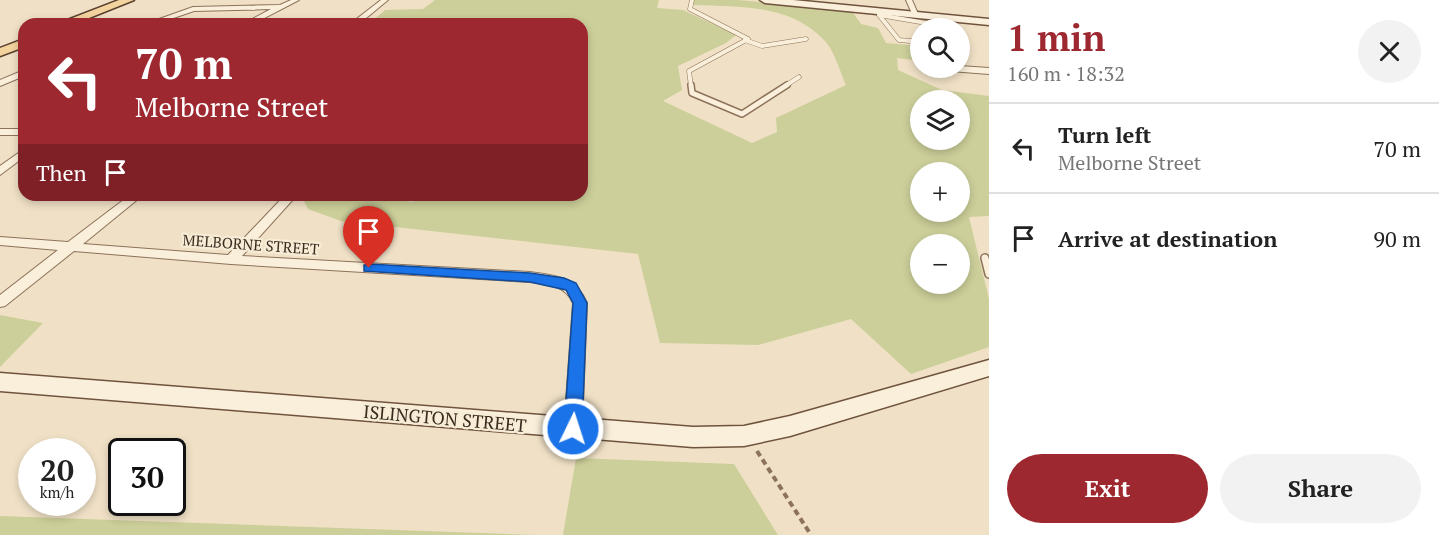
<!DOCTYPE html>
<meta charset="utf-8">
<style>
:root{--surface:#fff;--page:#f2f2f2;--text:#222;--muted:#767676;--line:#e0e0e0;--accent:#9e2830}
body{margin:0;font-family:"PT Serif",serif;background:var(--page);color:var(--text);height:100vh;display:flex;flex-direction:column;font-size:22px;white-space:nowrap}
*{box-sizing:border-box;margin:0}
p{font-size:20px;color:var(--muted)}
.icon{flex:none;width:33px;height:33px;fill:none;stroke:currentColor;stroke-width:2;stroke-linecap:round;stroke-linejoin:round}
.map{position:relative;flex:1;overflow:hidden}
.sheet{display:flex;flex-direction:column;background:var(--surface);width:450px}
.sheet>*{flex:none}
.top-card{position:absolute;left:18px;top:18px;width:570px;height:183px;border-radius:18px;box-shadow:0 3px 9px #0003;background:#9e2830;color:#fff;overflow:hidden}
.fabs{position:absolute;left:910px;top:18px;display:grid;gap:12px}
.fabs a{display:grid;place-items:center;width:60px;height:60px;border-radius:50%;background:var(--surface);box-shadow:0 3px 9px #0003;font-size:30px}
.speed{position:absolute;left:18px;top:438px;display:flex;gap:12px;font-size:30px;font-weight:700;text-align:center}
.speed>*{display:grid;place-content:center;width:78px;height:78px;border-radius:50%;background:var(--surface);box-shadow:0 3px 9px #0003;line-height:1}
.speed small{font-size:15px;font-weight:400}
.speed .limit{border:3px solid #111;border-radius:9px;background:#fff;color:#111}
.pin{position:absolute;display:grid;place-items:center;width:51px;height:51px;color:#fff;margin:-62px -26px;border-radius:50% 50% 50% 0;rotate:-45deg;box-shadow:0 0 6px #0007}
.pin .icon{rotate:45deg}
.me{position:absolute;width:66px;margin:-33px;rotate:4deg;stroke-linejoin:round;filter:drop-shadow(0 0 4px #0008)}
.turn{display:flex;align-items:center;gap:21px;height:126px;padding:0 18px;font-size:27px}
.turn .icon{width:78px;height:78px;stroke-width:2.5}
.turn b{display:block;font-size:42px;line-height:51px}
.then{display:flex;align-items:center;height:57px;padding:0 18px;background:#0003;gap:12px;font-size:22px}
.round{display:grid;place-items:center;flex:none;width:63px;height:63px;border-radius:32px;background:var(--page)}
.summary{display:flex;align-items:center;justify-content:space-between;height:102px;padding:0 18px}
h1{font-size:36px;font-weight:700;line-height:45px;color:var(--accent)}
.button{display:flex;gap:12px;margin-top:auto;padding:12px 18px}
.button a{flex:1;height:69px;border-radius:36px;background:var(--accent);color:#fff;font-size:24px;font-weight:700;line-height:69px;text-align:center}
.button a+a{background:var(--page);color:var(--text)}
ul{padding:0;list-style:none}
li{display:flex;align-items:center;gap:18px;height:90px;padding:0 18px;border-top:2px solid var(--line)}
li div{flex:1}
li b{display:block;font-size:22px}
li em{font-style:normal}
main{display:flex;flex:1;min-height:0}
.map>svg:first-child{display:block}
</style>
<main>
<div class="map">
<svg width="989" height="535" viewBox="0 0 989 535">
<rect width="100%" height="100%" fill="#f0e1c6"/>
<g fill="#cccf99" fill-rule="evenodd">
<path d="M435,0H659L657,8L683,10L736,35L726,43L678,66L682,90L663,101L752,143L777,132L776,118L846,85C840,72 834,49 823,39C789,4 739,7 694,5L691,0H737L851,10L861,24L878,28L886,43L921,46V61L897,58L898,70L942,90L989,96V216L969,217L989,299V347L911,374L851,319L758,345L660,343L638,254L341,221L308,209L302,197L306,195H370L413,202L418,195H582V24H510L486,19L469,24H369L385,10L423,9ZM921,100H960V140H921ZM921,172H960V212H921ZM921,244H960V284H921Z"/>
<path d="M0,315L43,323L0,367Z"/>
<path d="M576,458L734,464L778,535H563Z"/>
<path d="M0,516L535,535H0Z"/>
</g>
<g fill="none" stroke-linecap="round" stroke-linejoin="round">
<defs>
<g id="lane-far2">
<path d="M879,15L899,40L921,42"/>
<path d="M879,15L926,23"/>
<path d="M745,40L762,46L806,39"/>
<path d="M691,86L689,71L748,39L690,9L692,0"/>
<path d="M785,86L799,77"/>
</g>
<path id="lane-far1" d="M691,85L692,93L742,114L787,85"/>
<path id="lane" d="M985,258L989,274"/>
<g id="street">
<path d="M291,0H299L253,24H243L271,9L194,11L156,24H145L193,7L280,5Z"/>
<path d="M381,0H388L359,24H350Z"/>
<path d="M906,0H912L919,16H913Z"/>
<path d="M960,66L989,68V74L950,71L946,68Z"/>
<path d="M24,70V76L0,86V80Z"/>
<rect x="0" y="129" width="24" height="6"/>
<path d="M24,149V157L0,175V166Z"/>
<path d="M130,195H143L83,244L228,255L285,195H297L242,256L530,272C557,276 575,276 587,303L582,429L579,434L573,436L567,434L564,429L573,303C565,285 548,284 530,282L231,264L74,251L5,306L0,307V295L58,250L0,245V237L68,242Z"/>
</g>
<g id="secondary">
<path d="M760,0H793L989,19V25L765,3Z"/>
<path d="M989,360V376L790,436L744,446L693,447L0,391V373L693,427L744,426L790,416Z"/>
</g>
<g id="primary">
<path d="M119,0H134L74,24H57Z"/>
<path d="M24,39V47L0,56V48Z"/>
</g>
</defs>
<use href="#lane-far2" stroke="#8d725b" stroke-width="5"/>
<use href="#lane-far1" stroke="#8d725b" stroke-width="8"/>
<use href="#lane" stroke="#8d725b" stroke-width="10"/>
<use href="#street" stroke="#8d725b" stroke-width="2"/>
<use href="#secondary" stroke="#6f533e" stroke-width="3"/>
<use href="#primary" stroke="#5a412f" stroke-width="3"/>
<path stroke="#8d725b" stroke-width="4" stroke-dasharray="6 4" stroke-linecap="butt" d="M757,451L811,535"/>
<use href="#lane-far2" stroke="#faefda" stroke-width="4"/>
<use href="#lane-far1" stroke="#faefda" stroke-width="5"/>
<use href="#lane" stroke="#faefda" stroke-width="7"/>
<use href="#street" fill="#faefda" fill-rule="evenodd"/>
<use href="#secondary" fill="#faefda" fill-rule="evenodd"/>
<use href="#primary" fill="#f4d49e" fill-rule="evenodd"/>
</g>
<path fill="#1a73e8" stroke="#114b97" stroke-width="1.5" d="M369,264L530,273L564,278L576,283L587,303L582,429L579,434L573,436L566,434L564,429L573,303L566,290L530,282L364,271V265Z"/>
<g text-anchor="middle" dominant-baseline="central" stroke-width="4.5" stroke-linejoin="round" paint-order="stroke">
<g font-size="15" fill="#3c2c1f" stroke="#f7ecd6">
<text transform="translate(251 244) rotate(4)">MELBORNE STREET</text>
</g>
<g font-size="18" fill="#3c2c1f" stroke="#f7ecd6">
<text transform="translate(445 418) rotate(5)">ISLINGTON STREET</text>
</g>
</g>
</svg>
<div class="fabs">
<a><svg class="icon" aria-label="search" viewBox="0 0 24 24"><circle cx="10" cy="10" r="6"/><path d="M15 15l6 6"/></svg></a>
<a><svg class="icon" aria-label="layers" viewBox="0 0 24 24"><path d="M12 4l9 5-9 5-9-5zM3 14l9 5 9-5"/></svg></a>
<a>+</a>
<a>−</a>
</div>
<div class="speed"><div>20<small>km/h</small></div><div class="limit">30</div></div>
<div class="pin" style="left:369px;top:268px;background:#d93025"><svg class="icon" aria-label="arrive" viewBox="0 0 24 24"><path d="M6 21V4h12l-3 4 3 4H6"/></svg></div>
<svg class="me" style="left:573px;top:429px" viewBox="-20 -20 40 40"><circle r="17" fill="#1a73e8" stroke="#fff" stroke-width="3"/><path d="M0-11L8 9 0 5-8 9z" fill="#fff"/></svg>
<div class="top-card">
<div class="turn"><svg class="icon" aria-label="left" viewBox="0 0 24 24"><path d="M17 20v-9H6M10 6l-5 5 5 5"/></svg><div><b>70 m</b>Melborne Street</div></div>
<div class="then">Then<svg class="icon" aria-label="arrive" viewBox="0 0 24 24"><path d="M6 21V4h12l-3 4 3 4H6"/></svg></div>
</div>
</div>
<section class="sheet">
<div class="summary"><div><h1>1 min</h1><p>160 m · 18:32</p></div><a class="round"><svg class="icon" aria-label="close" viewBox="0 0 24 24"><path d="M6 6l12 12M18 6L6 18"/></svg></a></div>
<ul>
<li><svg class="icon" aria-label="left" viewBox="0 0 24 24"><path d="M17 20v-9H6M10 6l-5 5 5 5"/></svg><div><b>Turn left</b><p>Melborne Street</p></div><em>70 m</em></li>
<li><svg class="icon" aria-label="arrive" viewBox="0 0 24 24"><path d="M6 21V4h12l-3 4 3 4H6"/></svg><div><b>Arrive at destination</b></div><em>90 m</em></li>
</ul>
<div class="button"><a>Exit</a><a>Share</a></div>
</section>
</main>
